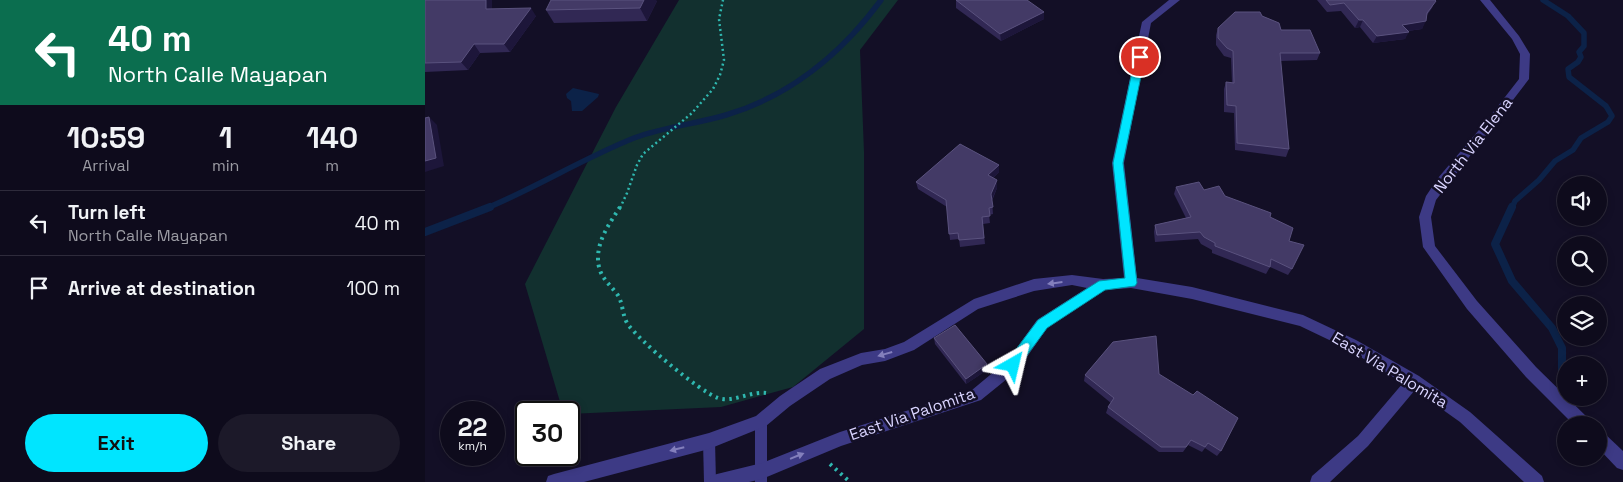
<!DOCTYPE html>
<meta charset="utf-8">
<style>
:root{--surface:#0e0b1c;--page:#1c1929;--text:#f1f3f6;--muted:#9b9ba3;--line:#2e2b3b;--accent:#00e5ff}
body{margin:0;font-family:"Space Grotesk",sans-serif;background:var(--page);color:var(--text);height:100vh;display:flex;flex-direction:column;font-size:19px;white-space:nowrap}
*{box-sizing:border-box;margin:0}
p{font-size:16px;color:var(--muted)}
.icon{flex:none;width:28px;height:28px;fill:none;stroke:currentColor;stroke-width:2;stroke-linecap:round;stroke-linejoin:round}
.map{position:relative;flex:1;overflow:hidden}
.details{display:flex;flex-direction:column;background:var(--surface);width:425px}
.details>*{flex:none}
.guide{background:#0b6e4f;color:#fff;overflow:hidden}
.controls{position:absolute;left:1132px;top:176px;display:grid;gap:10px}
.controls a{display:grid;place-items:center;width:50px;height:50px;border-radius:50%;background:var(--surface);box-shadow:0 2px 8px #0003,0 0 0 1px var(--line);font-size:25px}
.speed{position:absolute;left:15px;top:401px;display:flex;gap:10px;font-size:25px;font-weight:700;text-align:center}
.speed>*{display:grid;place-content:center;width:65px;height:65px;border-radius:50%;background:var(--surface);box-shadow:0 2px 8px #0003,0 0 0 1px var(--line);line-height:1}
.speed small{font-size:12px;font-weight:400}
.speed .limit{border:2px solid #111;border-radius:8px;background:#fff;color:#111}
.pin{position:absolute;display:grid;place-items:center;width:42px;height:42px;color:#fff;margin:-21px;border:2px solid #fff;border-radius:50%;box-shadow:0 1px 5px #0007}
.me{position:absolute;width:55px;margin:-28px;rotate:37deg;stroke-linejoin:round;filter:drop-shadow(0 0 4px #0008)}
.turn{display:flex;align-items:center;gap:18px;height:105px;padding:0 25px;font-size:22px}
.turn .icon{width:65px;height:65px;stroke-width:2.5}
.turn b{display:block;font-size:35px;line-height:42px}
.eta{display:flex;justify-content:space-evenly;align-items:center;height:85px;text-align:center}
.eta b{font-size:30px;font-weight:700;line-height:35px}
.cta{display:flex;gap:10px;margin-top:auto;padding:10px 25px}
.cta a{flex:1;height:58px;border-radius:30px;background:var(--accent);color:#111;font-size:20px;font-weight:700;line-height:58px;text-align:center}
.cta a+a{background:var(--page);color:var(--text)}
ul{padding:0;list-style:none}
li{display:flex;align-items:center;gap:15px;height:65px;padding:0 25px;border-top:1px solid var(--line)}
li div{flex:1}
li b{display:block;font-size:19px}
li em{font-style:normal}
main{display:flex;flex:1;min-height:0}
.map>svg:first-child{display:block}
</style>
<main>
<section class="details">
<div class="guide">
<div class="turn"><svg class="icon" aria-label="left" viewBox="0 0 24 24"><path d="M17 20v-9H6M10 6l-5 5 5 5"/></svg><div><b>40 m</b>North Calle Mayapan</div></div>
</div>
<div class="eta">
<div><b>10:59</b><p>Arrival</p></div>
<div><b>1</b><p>min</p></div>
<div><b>140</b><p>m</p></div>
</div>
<ul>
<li><svg class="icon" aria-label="left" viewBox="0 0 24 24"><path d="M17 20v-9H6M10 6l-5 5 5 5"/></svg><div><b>Turn left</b><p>North Calle Mayapan</p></div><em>40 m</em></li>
<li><svg class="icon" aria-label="arrive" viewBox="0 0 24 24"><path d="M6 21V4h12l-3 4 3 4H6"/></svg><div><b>Arrive at destination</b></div><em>100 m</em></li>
</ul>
<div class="cta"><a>Exit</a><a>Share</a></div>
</section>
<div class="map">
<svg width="1198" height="482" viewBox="0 0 1198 482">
<rect width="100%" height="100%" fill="#130f26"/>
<path fill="#12302f" d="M254,0H473L435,50L439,152V329L368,387L296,407L144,414L138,412L100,284L191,107Z"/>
<path fill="#0c2248" d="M148,88L174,94L173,97L157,111H147L146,101L142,98L141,94Z"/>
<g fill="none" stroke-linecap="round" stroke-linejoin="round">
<g stroke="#0c2248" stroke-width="5.5">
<path d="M62,208C112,187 159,158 209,138C238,127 271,124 301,115C365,96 417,53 456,0"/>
<path d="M1087,208L1090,201L1114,180L1130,161L1148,150L1156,138L1183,122L1187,116L1181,106L1144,77L1143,69L1153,62L1156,57L1154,52L1159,46V33L1143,16L1118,0"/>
</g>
<g stroke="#0c2248" stroke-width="8">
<path d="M1087,207L1070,244L1087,281L1127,328L1137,348V379"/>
<path d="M0,232L65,207"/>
</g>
<path stroke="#2fb8b0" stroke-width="2.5" stroke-dasharray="2 3" stroke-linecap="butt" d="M195,208L202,193L212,165L218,154L267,113L288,89L295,75L299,60L294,19L298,0"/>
<g stroke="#2fb8b0" stroke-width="4" stroke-dasharray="2.5 4.5" stroke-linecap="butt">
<path d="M195,207C185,223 173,239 173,258C173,276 183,282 192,294C198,302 197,314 202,323C213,340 274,391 293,398C308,403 325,391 341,393"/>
<path d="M405,464L425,482"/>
</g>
<g fill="#3d3a85" fill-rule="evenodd">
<path d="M336,415L340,417L342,421V482H330V421L332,417Z"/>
<path d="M284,435L288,437L290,441L291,482H279L278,441L280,437Z"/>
</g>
<g fill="#3d3a85" fill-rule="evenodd">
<path d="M744,0H755L726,23L699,163L712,278L767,287L878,315L931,340L994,376L1045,412L1117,476L1119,482H1099L1035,422L990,390L943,446L905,482H885L887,476L933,436L978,383L921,348L875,326L767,299L706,288L680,290L622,328L593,370L556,400L416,446L337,479L324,482H284L286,476L292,474L337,463L415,432L547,390L583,360L612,320L662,288L647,285L609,291L553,309L489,350L460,361L437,365L405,379L365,406L341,426L284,449L159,482H121L123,476L129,474L284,433L331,416L355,396L395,369L436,353L460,349L479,342L549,299L609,279L647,275L678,279L699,278L687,163L717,22Z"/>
<path d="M1055,0H1065L1094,36L1105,54L1104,79L1011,200L1006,217L1010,246L1052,301L1111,367L1165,420L1168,425H1149L1101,377L1042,309L998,247L994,217L1001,196L1013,178L1059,124L1094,79L1095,54L1087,39Z"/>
<path d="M1174,431L1179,433L1198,451V470L1192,468L1174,449Z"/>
</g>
</g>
<g fill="#312854">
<path d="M0,0H67V9L111,16L85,52L55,53L43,70L0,72Z"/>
<path d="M531,0L619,12V19L576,41L531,8Z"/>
<path d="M892,0H1010L1007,8L1002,15L997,29L983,31L980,39L948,43L935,27L930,28L916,11L902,12Z"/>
<path d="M232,1L222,21L129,23L121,10Z"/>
<path d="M837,16L856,30L895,53L892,60L855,61L864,149L861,157L810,150L809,113L799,112V89L801,82L807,83L806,58L799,56L791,45V35L793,28Z"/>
<path d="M574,165V172L568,178L572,188L567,201L568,214L564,215L565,223L558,224L560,244L535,247L534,239L525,240L522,207L493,189L491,182Z"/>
<path d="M751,187L779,190L800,196L845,217L864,241L867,269L863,275L845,267L841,274L787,253V250L776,244L773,239L730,242L729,232L730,225L761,218L749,194Z"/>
<path d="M509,338L562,370L541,384L510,344Z"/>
<path d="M734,374L796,451L792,456L780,448L777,452L763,445L758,452H734L681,413L683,407L686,403L659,381L660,375Z"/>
</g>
<g fill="#1d163a">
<path d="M61,0H67V18L61,9Z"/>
<path d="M219,0H231L232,1L222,21L215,8Z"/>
<path d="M106,8L111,16L85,52L79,44Z"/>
<path d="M619,12V19L576,41L575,34Z"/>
<path d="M934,20H938L935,27L930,28Z"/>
<path d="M1001,21L997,29L974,32L977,25Z"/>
<path d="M984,32L980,39L948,43L952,36Z"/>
<path d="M49,44L55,53L43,70L36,62Z"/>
<path d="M4,117L12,125L19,166L0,172V161Z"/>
<path d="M574,165V172L564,182L563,175Z"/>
<path d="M572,180V188L566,201V194Z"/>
<path d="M562,364V370L541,384V379Z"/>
</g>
<g fill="#433a66" stroke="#5a527e">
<path d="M0,0H61V9L106,8L79,44H49L36,62L0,63Z"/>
<path d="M126,0H219L215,8L121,10Z"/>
<path d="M531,0H602L619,12L575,34Z"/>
<path d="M901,0H1010L1011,1L1002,13L1001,21L977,25L984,32L952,36L938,20H934L919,3L905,5Z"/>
<path d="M810,12H835L837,16L854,23L856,30H885L895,53H855L864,149L812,143L811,106L802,105L801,82L809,83L808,51L802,48L793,38V28Z"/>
<path d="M4,117L11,158L0,161V118Z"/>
<path d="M535,144L574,165L563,175L572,180L566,194L568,207L564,208L565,216L557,217L559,238L534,240L533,233L524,234L521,200L491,182Z"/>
<path d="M774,182L779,190L794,186L800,196L846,213L845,217L868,228L864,241L879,245L867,269L846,259L845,267L790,246V243L779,237L775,232L732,235L730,225L766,217L751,187Z"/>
<path d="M530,325L562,364L541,379L509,338Z"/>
<path d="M731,336L734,374L768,395L772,391L813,418L796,451L783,443L780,447L766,440L761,447H736L683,407L689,398L660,375L688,342Z"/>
</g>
<defs><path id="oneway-solid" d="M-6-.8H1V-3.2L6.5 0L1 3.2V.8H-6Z" transform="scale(1.25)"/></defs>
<g fill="#837fbc">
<use href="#oneway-solid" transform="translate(630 283) rotate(173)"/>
<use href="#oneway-solid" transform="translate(460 354) rotate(164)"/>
<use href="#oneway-solid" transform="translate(252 449) rotate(166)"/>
<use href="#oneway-solid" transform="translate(372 456) rotate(-22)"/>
</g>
<path fill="#00e5ff" stroke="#0095a6" d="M715,54L720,57L698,163L712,283L710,286L680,290L622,328L592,369L588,371L583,369L581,365L583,360L613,320L674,281L700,278L688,163L710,57Z"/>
<g text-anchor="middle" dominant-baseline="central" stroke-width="5" stroke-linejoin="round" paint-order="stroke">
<g font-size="16" fill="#d9d4ff" stroke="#130f26">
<text transform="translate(1048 145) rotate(-52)">North Via Elena</text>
<text transform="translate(965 370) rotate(31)">East Via Palomita</text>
<text transform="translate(487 414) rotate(-19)">East Via Palomita</text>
</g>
</g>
</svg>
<div class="controls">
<a><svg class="icon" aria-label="sound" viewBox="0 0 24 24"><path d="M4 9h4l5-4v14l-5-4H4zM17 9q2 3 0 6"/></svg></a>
<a><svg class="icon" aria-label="search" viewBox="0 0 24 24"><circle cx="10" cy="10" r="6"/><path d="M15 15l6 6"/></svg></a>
<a><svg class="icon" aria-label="layers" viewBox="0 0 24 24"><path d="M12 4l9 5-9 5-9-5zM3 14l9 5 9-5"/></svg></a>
<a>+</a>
<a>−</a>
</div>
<div class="speed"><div>22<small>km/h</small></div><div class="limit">30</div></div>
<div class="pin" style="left:715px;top:57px;background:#d93025"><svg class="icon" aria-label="arrive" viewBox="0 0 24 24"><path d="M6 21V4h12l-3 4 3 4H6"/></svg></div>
<svg class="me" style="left:588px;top:365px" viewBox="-20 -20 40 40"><path d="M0-17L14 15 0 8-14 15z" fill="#00e5ff" stroke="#fff" stroke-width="4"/></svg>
</div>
</main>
